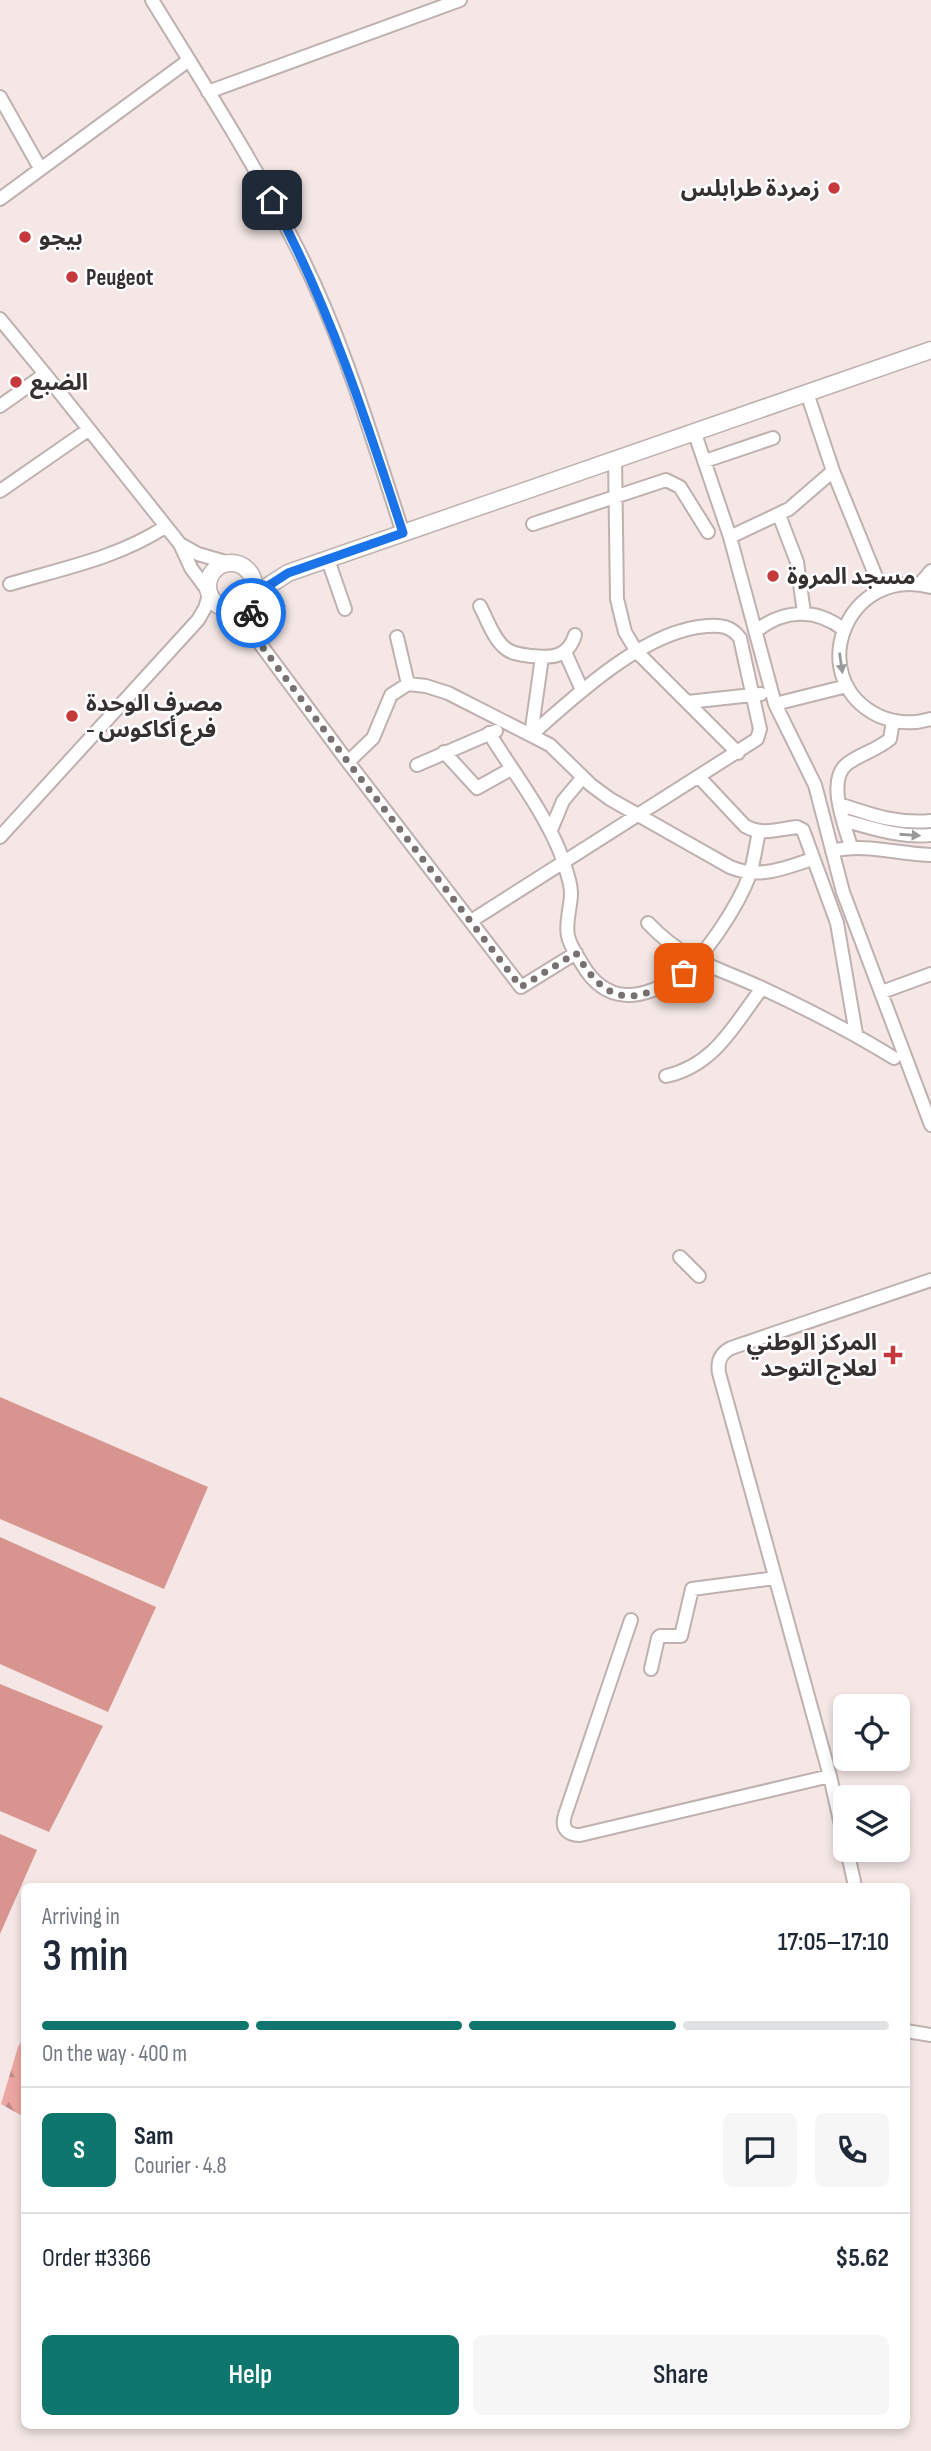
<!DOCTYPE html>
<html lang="en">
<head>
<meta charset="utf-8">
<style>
	body { margin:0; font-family:"Sofia Sans Condensed","Noto Sans Arabic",sans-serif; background:#f6f6f7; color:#1f2937; height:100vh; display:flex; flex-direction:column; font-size:26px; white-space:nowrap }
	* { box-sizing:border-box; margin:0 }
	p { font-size:23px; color:#747a83 }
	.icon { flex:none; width:38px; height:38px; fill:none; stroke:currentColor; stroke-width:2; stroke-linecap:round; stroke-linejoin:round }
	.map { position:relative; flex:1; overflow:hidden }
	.drawer { position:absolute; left:21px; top:1883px; width:889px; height:546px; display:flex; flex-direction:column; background:#fff; border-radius:10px; box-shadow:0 4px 10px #0003 }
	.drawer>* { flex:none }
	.buttons { position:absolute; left:833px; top:1694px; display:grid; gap:14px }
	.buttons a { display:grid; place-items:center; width:77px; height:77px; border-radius:10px; background:#fff; box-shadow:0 4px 10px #0003; font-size:35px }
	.pin { position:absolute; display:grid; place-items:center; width:60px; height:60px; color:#fff; margin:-30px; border-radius:14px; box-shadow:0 4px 10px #0006 }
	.courier { position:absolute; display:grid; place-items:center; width:70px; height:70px; margin:-35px; border:5px solid #1a73e8; border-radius:50%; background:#fff; color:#222; box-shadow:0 2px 9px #0007 }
	.overview em { font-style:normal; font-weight:600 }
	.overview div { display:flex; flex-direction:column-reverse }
	.overview { display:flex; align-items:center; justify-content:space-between; height:119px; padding:0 21px }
	h1 { font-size:46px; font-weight:600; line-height:52px }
	.bar { display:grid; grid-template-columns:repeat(4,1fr); gap:10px 7px; align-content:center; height:84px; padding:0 21px }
	.bar i { height:9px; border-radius:5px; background:#e0e1e3 }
	.bar .on { background:#0f766e }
	.bar p { grid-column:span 4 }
	.line { display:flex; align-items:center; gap:18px; padding:0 21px; border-top:2px solid #e0e1e3 }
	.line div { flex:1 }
	.round { display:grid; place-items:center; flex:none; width:74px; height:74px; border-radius:10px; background:#f6f6f7 }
	.button { display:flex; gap:14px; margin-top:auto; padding:14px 21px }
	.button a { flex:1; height:80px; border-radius:10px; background:#0f766e; color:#fff; font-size:28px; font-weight:600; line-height:80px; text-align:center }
	.button a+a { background:#f6f6f7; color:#1f2937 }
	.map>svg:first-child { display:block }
	.forest { fill:url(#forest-firs) }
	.water { fill:#d8948f }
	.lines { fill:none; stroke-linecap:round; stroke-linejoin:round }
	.minor-casing { stroke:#beb1b0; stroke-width:16 }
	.major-casing { stroke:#beb1b0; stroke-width:19 }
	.minor { stroke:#fff; stroke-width:12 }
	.major { stroke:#fff; stroke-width:16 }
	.oneway { fill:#9a9898 }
	.done { stroke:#787170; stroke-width:7; stroke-dasharray:0 12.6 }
	.route { stroke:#1a73e8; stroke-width:9 }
	.poi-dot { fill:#c7383c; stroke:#fff; stroke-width:2.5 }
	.labels { text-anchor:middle; stroke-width:5; stroke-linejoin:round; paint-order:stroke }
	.poi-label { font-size:23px; font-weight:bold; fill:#363131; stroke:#fff; text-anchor:start }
</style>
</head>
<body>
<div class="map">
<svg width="931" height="2451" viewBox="0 0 931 2451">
	<defs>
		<pattern id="forest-firs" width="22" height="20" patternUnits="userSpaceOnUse" patternTransform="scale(1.75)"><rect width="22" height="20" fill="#eca6a1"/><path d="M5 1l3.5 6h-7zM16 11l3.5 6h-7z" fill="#c08884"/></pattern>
	</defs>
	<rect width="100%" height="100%" fill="#f4e7e6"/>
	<path class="forest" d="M24 2037V2117L1 2104 18 2047Z"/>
	<path class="water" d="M0 1397 208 1487 164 1589 0 1519Z
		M0 1537 156 1607 108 1712 0 1664Z
		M0 1684 103 1726 49 1832 0 1811Z
		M0 1834 37 1850 0 1934Z"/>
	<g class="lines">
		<g class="minor-casing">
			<path id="minor" d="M152 0C201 80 253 160 295 244 342 335 371 435 403 533
				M208 92 460 0
				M0 97 40 168
				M0 199 189 60
				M0 319 45 374
				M807 393 833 471 881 589
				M0 406 45 374 180 544 198 554 229 563
				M694 431 730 537 775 704 815 785 843 892 931 1125
				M615 458 617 599 625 632 637 652 738 753
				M705 461 773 438
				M0 491 88 430
				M779 515 797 562 804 613
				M533 524 666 480 680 487 708 532
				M730 537 789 509 833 471
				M180 544 191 568 208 591
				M328 560 345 609
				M10 584C64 568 117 558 165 527
				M920 584 931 571
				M931 587C847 564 802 679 879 716 895 723 914 724 931 719
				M249 601 256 634
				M480 606C487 619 493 638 505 648 512 654 522 655 531 656 551 658 568 658 575 635
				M227 609 258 641 348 762 521 987 576 953
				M756 631C784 609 815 608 843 629
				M397 637 408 684
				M565 652 582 690
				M688 702 761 694
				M775 704 847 686
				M489 733C513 772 543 810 560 852 564 865 571 880 571 893 571 908 565 921 568 936 570 946 577 955 582 964 606 1005 641 1001 677 977 704 960 739 904 750 874 754 861 756 845 759 832
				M531 735 542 657
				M444 752 477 788 511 769
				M348 762 373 738 391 695 408 684 426 686 448 693 550 745 591 785 610 799 730 867C759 879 783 869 812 859
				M417 765 496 731
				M699 777 745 826C762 836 779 829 797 827L803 830 837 923 856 1034
				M839 804C872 815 896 824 931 821
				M843 820C872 828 900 838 931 835
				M551 830 563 801 583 777
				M0 837 198 620 205 608 209 595
				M851 847C845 826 826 780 847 764 860 754 877 750 890 739L893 721
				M832 851C865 843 897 854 931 855
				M471 921 757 739 760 729 740 638C731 626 721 625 707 626 645 630 576 695 531 735
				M648 923C687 964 716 966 764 989 809 1010 852 1032 894 1058
				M882 992 931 974
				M666 1076C715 1065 734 1025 762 988
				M680 1257 699 1276
				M631 1620 565 1815C561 1828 567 1835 580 1835L830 1776
				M651 1669 658 1638 660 1636H681L692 1589 775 1578
				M845 1843 830 1776 719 1373C717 1361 721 1353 731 1348L931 1280
				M847 1850 855 1886
				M906 2031 931 2035"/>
		</g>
		<g class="major-casing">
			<path id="major" d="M208 586a23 23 0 1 1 46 0a23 23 0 1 1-46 0Z
				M251 597 288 573 931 350"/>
		</g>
		<use href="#minor" class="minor"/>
		<use href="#major" class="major"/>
	</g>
	<defs><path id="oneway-solid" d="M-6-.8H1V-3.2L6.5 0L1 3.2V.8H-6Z" transform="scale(1.75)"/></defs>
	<g class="oneway">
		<use href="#oneway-solid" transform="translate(841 663) rotate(82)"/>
		<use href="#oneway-solid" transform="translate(910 835) rotate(4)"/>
	</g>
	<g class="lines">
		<path class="done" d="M251 613 258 641 348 762 521 987 576 953C608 1007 634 1006 684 973"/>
		<path class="route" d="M251 613 249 601 251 597 288 573 403 533C366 419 329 306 272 200"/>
	</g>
	<g class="poi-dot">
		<circle cx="834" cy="188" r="7"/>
		<circle cx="25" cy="237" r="7"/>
		<circle cx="72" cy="277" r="7"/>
		<circle cx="16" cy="382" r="7"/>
		<circle cx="773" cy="576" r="7"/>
		<circle cx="72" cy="716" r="7"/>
		<path d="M889.5 1344.5h7v7h7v7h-7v7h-7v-7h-7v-7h7z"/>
	</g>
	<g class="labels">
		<g class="poi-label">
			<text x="820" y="196" text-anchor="end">زمردة طرابلس</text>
			<text x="39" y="245">بيجو</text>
			<text x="86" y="285">Peugeot</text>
			<text x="30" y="390">الضبع</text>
			<text x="787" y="584">مسجد المروة</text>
			<text x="86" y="711">مصرف الوحدة<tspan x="86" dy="26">- فرع أكاكوس</tspan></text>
			<text x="877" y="1350" text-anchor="end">المركز الوطني<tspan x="877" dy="26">لعلاج التوحد</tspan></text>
		</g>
	</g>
</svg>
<div class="buttons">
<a><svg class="icon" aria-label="locate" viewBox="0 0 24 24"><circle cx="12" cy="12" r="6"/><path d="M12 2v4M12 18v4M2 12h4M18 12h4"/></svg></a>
<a><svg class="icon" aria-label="layers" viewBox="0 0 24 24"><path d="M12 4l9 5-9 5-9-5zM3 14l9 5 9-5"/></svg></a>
</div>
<div class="pin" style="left:684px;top:973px;background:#ea580c"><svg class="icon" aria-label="bag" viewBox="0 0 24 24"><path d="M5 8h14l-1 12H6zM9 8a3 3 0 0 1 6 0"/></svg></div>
<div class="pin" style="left:272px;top:200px;background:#1f2937"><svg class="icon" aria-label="home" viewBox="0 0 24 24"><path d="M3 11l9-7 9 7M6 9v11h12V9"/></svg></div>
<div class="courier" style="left:251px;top:613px"><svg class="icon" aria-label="bike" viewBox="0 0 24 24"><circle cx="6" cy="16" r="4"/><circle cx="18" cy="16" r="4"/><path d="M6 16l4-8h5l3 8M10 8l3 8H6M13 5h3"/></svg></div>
<section class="drawer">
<div class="overview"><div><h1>3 min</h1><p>Arriving in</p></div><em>17:05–17:10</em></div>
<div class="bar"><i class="on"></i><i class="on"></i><i class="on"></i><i></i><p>On the way · 400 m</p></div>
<div class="line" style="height:126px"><b class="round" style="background:#0f766e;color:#fff">S</b><div><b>Sam</b><p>Courier · 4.8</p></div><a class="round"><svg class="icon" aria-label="chat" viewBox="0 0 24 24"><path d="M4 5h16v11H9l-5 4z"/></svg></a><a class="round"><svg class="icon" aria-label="phone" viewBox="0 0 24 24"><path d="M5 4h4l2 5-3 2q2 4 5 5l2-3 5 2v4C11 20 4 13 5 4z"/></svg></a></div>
<div class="line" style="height:91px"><div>Order #3366</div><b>$5.62</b></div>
<div class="button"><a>Help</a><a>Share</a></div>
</section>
</div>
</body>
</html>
